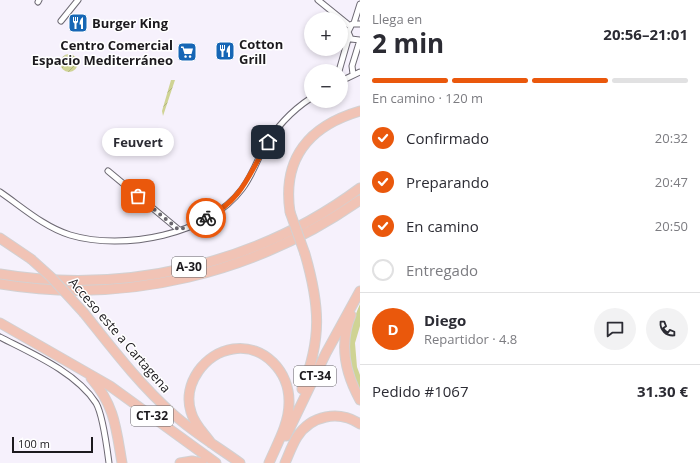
<!DOCTYPE html>
<html lang="es">
<head>
<meta charset="utf-8">
<style>
	body { margin:0; font-family:"Open Sans",sans-serif; background:#f2f2f3; color:#2b2b33; height:100vh; display:flex; flex-direction:column; font-size:15px; white-space:nowrap }
	* { box-sizing:border-box; margin:0 }
	p { font-size:13px; color:#7c7c81 }
	.icon { flex:none; width:22px; height:22px; fill:none; stroke:currentColor; stroke-width:2; stroke-linecap:round; stroke-linejoin:round }
	.map { position:relative; flex:1; overflow:hidden }
	.panel { display:flex; flex-direction:column; background:#fff; width:340px }
	.panel>* { flex:none }
	.buttons { position:absolute; left:304px; top:12px; display:grid; gap:8px }
	.buttons a { display:grid; place-items:center; width:44px; height:44px; border-radius:50%; background:#fff; box-shadow:0 2px 6px #0003; font-size:20px }
	.scale { position:absolute; left:12px; bottom:10px; width:81px; box-sizing:border-box; padding-left:4px; border:2px solid #1c1a1e; border-top:0; font-size:11px; line-height:14px; white-space:nowrap; color:#1c1a1e; -webkit-text-stroke:3px #fff; paint-order:stroke }
	.pin { position:absolute; display:grid; place-items:center; width:34px; height:34px; color:#fff; margin:-17px; border-radius:8px; box-shadow:0 2px 6px #0006 }
	.courier { position:absolute; display:grid; place-items:center; width:40px; height:40px; margin:-20px; border:3px solid #ea580c; border-radius:50%; background:#fff; color:#222; box-shadow:0 1px 5px #0007 }
	.bubble { position:absolute; height:28px; border-radius:14px; background:#fff; box-shadow:0 2px 6px #0003; font-size:13px; font-weight:700; line-height:28px; text-align:center }
	.summary em { font-style:normal; font-weight:700 }
	.summary div { display:flex; flex-direction:column-reverse }
	.summary { display:flex; align-items:center; justify-content:space-between; height:68px; padding:0 12px }
	h1 { font-size:26px; font-weight:700; line-height:30px }
	.bar { display:grid; grid-template-columns:repeat(4,1fr); gap:6px 4px; align-content:center; height:48px; padding:0 12px }
	.bar i { height:5px; border-radius:3px; background:#e1e1e2 }
	.bar .active { background:#ea580c }
	.bar p { grid-column:span 4 }
	.line { display:flex; align-items:center; gap:10px; padding:0 12px; border-top:1px solid #e1e1e2 }
	.line div { flex:1 }
	.round { display:grid; place-items:center; flex:none; width:42px; height:42px; border-radius:21px; background:#f2f2f3 }
	ol { padding:0 12px; list-style:none }
	li { display:flex; align-items:center; gap:12px; height:44px }
	li p { margin-inline-start:auto }
	li .icon { padding:4px; border-radius:50%; background:#ea580c; color:#fff; stroke-width:4 }
	li:last-child { color:#7c7c81 }
	li i { width:22px; height:22px; border:2px solid #e1e1e2; border-radius:50% }
	main { display:flex; flex:1; min-height:0 }
	.map>svg:first-child { display:block }
	.green { fill:#cfd394 }
	.garden { fill:url(#garden-furrows) }
	.lines { fill:none; stroke-linecap:round; stroke-linejoin:round }
	.minor-casing { stroke:#6d6973; stroke-width:7 }
	.motorway-casing { stroke:#d2d1d2; stroke-width:11 }
	.minor { stroke:#fff; stroke-width:5 }
	.motorway { stroke:#f1c3b5; stroke-width:9 }
	.motorway-bridge-casing { stroke:#d2d1d2; stroke-width:11; stroke-linecap:butt }
	.motorway-bridge { stroke:#f1c3b5; stroke-width:9 }
	.done { stroke:#68656c; stroke-width:4; stroke-dasharray:0 7.2 }
	.route { stroke:#ea580c; stroke-width:5 }
	.labels { text-anchor:middle; stroke-width:3; stroke-linejoin:round; paint-order:stroke }
	.shield { fill:#fff; stroke:#605f62; stroke-width:1 }
	.shield-label { font-size:12px; font-weight:bold; fill:#1c1a1e }
	.poi-label { font-size:13px; font-weight:bold; fill:#1c1a1e; stroke:#fff; text-anchor:start }
	.street-label { font-size:13px; fill:#1c1a1e; stroke:#fff }
</style>
</head>
<body>
<main>
<div class="map">
<svg width="360" height="463" viewBox="0 0 360 463">
	<defs>
		<pattern id="garden-furrows" width="10" height="10" patternUnits="userSpaceOnUse"><rect width="10" height="10" fill="#cfd394"/><path d="M-1 1l2-2M0 10L10 0M9 11l2-2" fill="none" stroke="#b1b57f"/></pattern>
	</defs>
	<rect width="100%" height="100%" fill="#f6f1fc"/>
	<path class="green" d="M360 304V326L355 343 357 367 360 375V392C346 358 345 338 360 304Z"/>
	<path class="garden" d="M60 63a9 9 0 1 1 18 0a9 9 0 1 1-18 0Z
		M171 80H175L163 116 162 111Z"/>
	<g class="lines">
		<g class="minor-casing">
			<path id="minor" d="M318 0 350 26
				M38 2 39 0
				M61 21 78 0
				M354 23 360 4
				M360 24H352L348 32 351 39 360 40
				M339 71 349 36
				M353 74 352 66 360 40
				M341 81 360 72
				M108 171 179 230
				M0 192C22 207 44 227 70 235 123 251 208 235 242 189 251 177 256 164 262 151 274 130 291 111 311 98
				M0 337C31 353 76 372 96 403 103 415 107 448 109 463"/>
		</g>
		<g class="motorway-casing">
			<path id="motorway" d="M290 212C282 158 309 126 360 111
				M0 238 31 259
				M0 274C125 295 258 264 360 188
				M0 284C126 305 256 273 360 200
				M84 313C112 348 139 384 173 414 194 433 218 447 240 463
				M351 315C339 344 345 373 360 400
				M0 323 110 386 216 463
				M91 378C115 406 116 428 122 463
				M302 389C322 339 320 306 305 254
				M286 436 326 353 360 291
				M211 443C204 433 194 424 191 412 182 384 205 353 233 349 264 344 290 372 289 403 289 424 277 444 269 463
				M180 463 192 461 202 463
				M285 463C289 454 292 445 297 437 311 415 339 410 360 424"/>
		</g>
		<use href="#minor" class="minor"/>
		<use href="#motorway" class="motorway"/>
		<g class="motorway-bridge-casing">
			<path id="motorway-bridge" d="M290 212 305 254
				M31 259 51 277 84 313"/>
		</g>
		<use href="#motorway-bridge" class="motorway-bridge"/>
	</g>
	<g class="lines">
		<path class="done" d="M138 196 179 230 206 218"/>
		<path class="route" d="M206 218C242 201 249 174 268 142"/>
	</g>
	<defs>
		<g id="restaurant-square" transform="scale(1)"><rect x="-9" y="-9" width="18" height="18" rx="4" fill="#1666b5" stroke="#fff"/><path d="M-5-6h1v4h1v-4h1v4h1v-4h1v5L-1.5 .5V6h-2V.5L-5-1ZM5-6V6H3V1.5H1.5Q1.5-4 5-6Z" fill="#fff"/></g>
		<g id="supermarket-square" transform="scale(1)"><rect x="-9" y="-9" width="18" height="18" rx="4" fill="#1666b5" stroke="#fff"/><path d="M-6-5.5h2.5l.6 2H6L4.5 2H-2.5L-4.4-4H-6ZM-1.5 3.2a1.3 1.3 0 1 0 .1 0ZM3 3.2a1.3 1.3 0 1 0 .1 0Z" fill="#fff"/></g>
	</defs>
	<g fill-rule="evenodd">
		<use href="#restaurant-square" x="78" y="23"/>
		<use href="#restaurant-square" x="225" y="51"/>
		<use href="#supermarket-square" x="187" y="52"/>
	</g>
	<g class="labels">
		<g class="shield">
			<rect x="172" y="257" width="34" height="20" rx="3"/>
			<rect x="294" y="366" width="42" height="20" rx="3"/>
			<rect x="131" y="406" width="42" height="20" rx="3"/>
		</g>
		<g class="shield-label">
			<text x="189" y="271">A-30</text>
			<text x="315" y="380">CT-34</text>
			<text x="152" y="420">CT-32</text>
		</g>
		<g class="poi-label">
			<text x="92" y="28">Burger King</text>
			<text x="239" y="49">Cotton<tspan x="239" dy="15">Grill</tspan></text>
			<text x="173" y="50" text-anchor="end">Centro Comercial<tspan x="173" dy="15">Espacio Mediterráneo</tspan></text>
		</g>
		<g class="street-label">
			<text transform="translate(120 335) rotate(49)" y="5">Acceso este a Cartagena</text>
		</g>
	</g>
</svg>
<div class="buttons">
<a>+</a>
<a>−</a>
</div>
<div class="scale">100 m</div>
<div class="pin" style="left:138px;top:196px;background:#ea580c"><svg class="icon" aria-label="bag" viewBox="0 0 24 24"><path d="M5 8h14l-1 12H6zM9 8a3 3 0 0 1 6 0"/></svg></div>
<div class="pin" style="left:268px;top:142px;background:#1f2937"><svg class="icon" aria-label="home" viewBox="0 0 24 24"><path d="M3 11l9-7 9 7M6 9v11h12V9"/></svg></div>
<div class="courier" style="left:206px;top:218px"><svg class="icon" aria-label="bike" viewBox="0 0 24 24"><circle cx="6" cy="16" r="4"/><circle cx="18" cy="16" r="4"/><path d="M6 16l4-8h5l3 8M10 8l3 8H6M13 5h3"/></svg></div>
<div class="bubble" style="left:102px;top:128px;width:72px">Feuvert</div>
</div>
<section class="panel">
<div class="summary"><div><h1>2 min</h1><p>Llega en</p></div><em>20:56–21:01</em></div>
<div class="bar"><i class="active"></i><i class="active"></i><i class="active"></i><i></i><p>En camino · 120 m</p></div>
<ol>
<li><svg class="icon" aria-label="check" viewBox="0 0 24 24"><path d="M5 12l5 5 9-10"/></svg>Confirmado<p>20:32</p></li>
<li><svg class="icon" aria-label="check" viewBox="0 0 24 24"><path d="M5 12l5 5 9-10"/></svg>Preparando<p>20:47</p></li>
<li><svg class="icon" aria-label="check" viewBox="0 0 24 24"><path d="M5 12l5 5 9-10"/></svg>En camino<p>20:50</p></li>
<li><i></i>Entregado</li>
</ol>
<div class="line" style="height:72px"><b class="round" style="background:#ea580c;color:#fff">D</b><div><b>Diego</b><p>Repartidor · 4.8</p></div><a class="round"><svg class="icon" aria-label="chat" viewBox="0 0 24 24"><path d="M4 5h16v11H9l-5 4z"/></svg></a><a class="round"><svg class="icon" aria-label="phone" viewBox="0 0 24 24"><path d="M5 4h4l2 5-3 2q2 4 5 5l2-3 5 2v4C11 20 4 13 5 4z"/></svg></a></div>
<div class="line" style="height:52px"><div>Pedido #1067</div><b>31.30 €</b></div>
</section>
</main>
</body>
</html>
